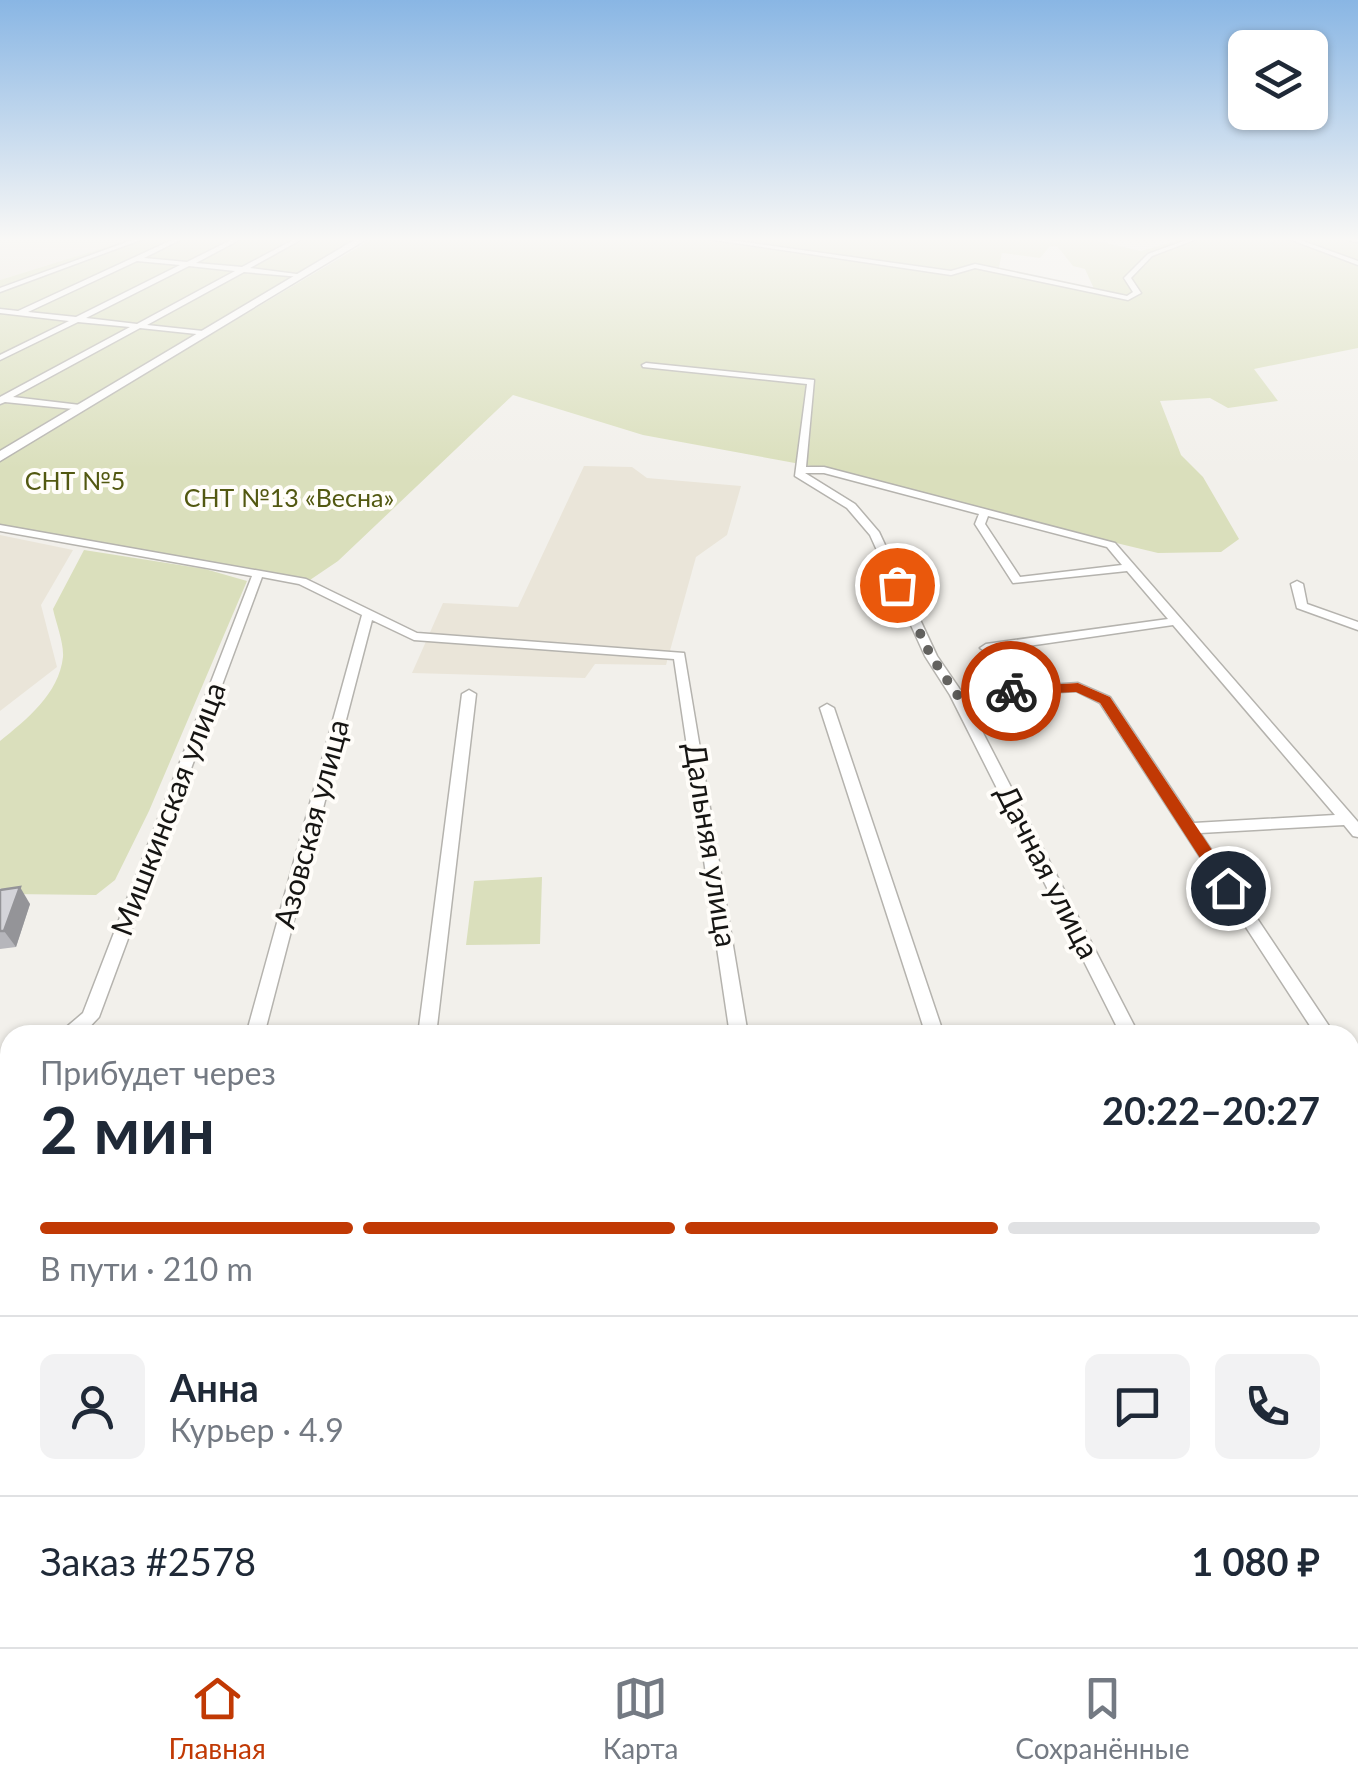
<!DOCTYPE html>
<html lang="ru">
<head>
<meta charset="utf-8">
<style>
	body { margin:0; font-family:Lato,sans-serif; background:#f2f2f3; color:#1f2937; height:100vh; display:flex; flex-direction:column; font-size:38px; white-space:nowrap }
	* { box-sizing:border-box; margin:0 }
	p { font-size:32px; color:#747a83 }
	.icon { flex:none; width:55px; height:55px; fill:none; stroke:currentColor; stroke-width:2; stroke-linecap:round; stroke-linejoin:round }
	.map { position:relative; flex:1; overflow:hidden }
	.sheet { position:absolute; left:0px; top:1025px; width:1360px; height:622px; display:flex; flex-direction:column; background:#fff; border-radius:30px 30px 0 0; box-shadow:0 2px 8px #0004 }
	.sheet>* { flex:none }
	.tools { position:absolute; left:1228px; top:30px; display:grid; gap:20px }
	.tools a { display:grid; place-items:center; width:100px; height:100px; border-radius:15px; background:#fff; box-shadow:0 2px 8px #0004; font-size:50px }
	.pin { position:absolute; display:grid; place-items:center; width:85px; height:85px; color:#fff; margin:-42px; border:5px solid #fff; border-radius:50%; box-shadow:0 2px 10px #0007 }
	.courier { position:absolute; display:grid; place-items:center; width:100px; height:100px; margin:-50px; border:8px solid #c13904; border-radius:50%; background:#fff; color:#222; box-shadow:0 2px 12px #0007 }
	.summary em { font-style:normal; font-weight:700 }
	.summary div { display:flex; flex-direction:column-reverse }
	.summary { display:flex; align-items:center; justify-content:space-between; height:170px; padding:0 40px }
	h1 { font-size:65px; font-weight:700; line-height:75px }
	.bar { display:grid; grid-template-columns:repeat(4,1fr); gap:15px 10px; align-content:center; height:120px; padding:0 40px }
	.bar i { height:12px; border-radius:8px; background:#e0e1e3 }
	.bar .current { background:#c13904 }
	.bar p { grid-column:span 4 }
	.line { display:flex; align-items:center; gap:25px; padding:0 40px; border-top:2px solid #e0e1e3 }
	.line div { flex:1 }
	.round { display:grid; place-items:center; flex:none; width:105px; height:105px; border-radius:15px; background:#f2f2f3 }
	.dock { display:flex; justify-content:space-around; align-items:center; height:140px; border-top:2px solid #e0e1e3; background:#fff; font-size:28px; color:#747a83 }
	.dock a { display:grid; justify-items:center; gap:5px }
	.dock .current { color:#c13904 }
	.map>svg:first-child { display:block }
	.built { fill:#eae5d9 }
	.green { fill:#dadfbc; fill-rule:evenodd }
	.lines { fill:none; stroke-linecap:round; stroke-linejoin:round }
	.street-casing { stroke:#b5b3ae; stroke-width:3 }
	.secondary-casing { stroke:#b5b3ae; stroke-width:3 }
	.street { fill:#fff; fill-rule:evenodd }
	.secondary { fill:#fff; fill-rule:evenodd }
	.wall { fill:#b6b6bb }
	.shaded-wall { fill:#949498 }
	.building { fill:#d4d4d9; stroke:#949498; stroke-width:2.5 }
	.route { fill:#c13904 }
	.done { stroke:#63625f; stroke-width:10; stroke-dasharray:0 18 }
	.labels { text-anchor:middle; stroke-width:8; stroke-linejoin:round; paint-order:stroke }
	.far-park-label { font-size:25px; fill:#525811; stroke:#fffdf9 }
	.street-label { font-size:30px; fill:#161513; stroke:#fffdf9 }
</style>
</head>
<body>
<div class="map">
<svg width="1358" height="1647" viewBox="0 0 1358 1647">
	<rect width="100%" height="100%" fill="#f2f0eb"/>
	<path class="built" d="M0 239H132L0 280Z
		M584 466 632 467 647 478 741 486 727 535 696 557 666 665 595 664 585 678 412 673 443 603 518 607Z
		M0 535 73 550 41 605 57 667 0 711Z
		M328 1638H577L586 1647H320Z"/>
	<path class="green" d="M132 239H357L0 452V280Z
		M372 239H1102L1097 241 1141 251 1183 239H1358V348L1254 369 1278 401 1228 408 1210 398 1160 401 1181 455 1203 477 1239 539 1221 552 1158 553 870 484 844 472 643 435 513 395 338 561 307 582 0 528V460ZM1050 246H1057L1073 266 1085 269 1095 291 998 272 1002 253 1040 258Z
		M84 550 205 569 247 581 149 811 115 880 96 895 11 894 0 888V741C26 720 59 694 63 657 64 643 56 623 53 609Z
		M542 877 540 944 466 945 474 881Z
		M0 1095 10 1104V1415L0 1425Z
		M10 1445V1638H328L320 1647H0V1455Z"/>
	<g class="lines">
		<g class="street-casing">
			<path id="street" d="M135 239H143L0 292V288Z
				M174 239H182L144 258 187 262 233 239H241L196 263 242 267 295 239H302L250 268 304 275 301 277 244 272 147 325 203 331 206 335 140 328 13 397 80 405 83 406V410L5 402 0 404V397L130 327 78 322 0 360V355L69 321 0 313V309L18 311ZM137 261 180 265 76 317 28 312ZM189 266 235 271 137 324 86 318Z
				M708 239H723L951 271 975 264 1127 296 1133 292 1124 278 1148 254 1189 239H1197L1152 256 1131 278 1141 293 1128 300 975 268 951 275Z
				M1289 239H1297L1358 261V265Z
				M1358 239V242L1350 241 1351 240Z
				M646 363 814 380 806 467H824L1115 543 1358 822V837L1353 836 1344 825 1200 833 1335 1035H1316L1100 703 1076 691 965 698 1139 1035H1121L950 695 925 656 870 535 847 508 795 476 807 384 643 367 642 365ZM805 473H824L979 514 975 524 1013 583 1127 571 1168 619 986 644 980 648 986 652 1173 625 1335 815 1194 823 1110 697 1078 683 961 691 937 656 879 532 855 504ZM988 516 1107 547 1122 565 1020 577 985 524Z
				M0 525 306 579 417 633 684 653 748 1035H730L674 659 414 640 372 620 264 1035H246L362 615 299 584 262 577 99 1017 82 1035H60L63 1030 83 1013 252 576 0 531Z
				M1297 581 1303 584 1307 604 1358 622V630L1297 608 1291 584Z
				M469 690 476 694 436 1035H418L462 694Z
				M827 704 834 708 944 1035H926L820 708Z
				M1350 1064 1358 1068V1092L1350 1088Z
				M10 1418V1446L0 1451V1423Z
				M1350 1464 1358 1467V1504L1350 1501Z
				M1306 1638H1334L1338 1647H1310Z"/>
		</g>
		<g class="secondary-casing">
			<path id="secondary" d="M356 239H367L0 461V451Z
				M0 1073 10 1076V1107L0 1103Z
				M590 1638H636L640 1647H593Z"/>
		</g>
		<use href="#street" class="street"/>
		<use href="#secondary" class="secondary"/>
	</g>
	<path class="wall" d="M0 890 30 904 16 947 0 949Z"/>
	<path class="shaded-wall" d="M20 887 30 904 16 947 4 931Z"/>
	<path class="building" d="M20 887 4 931H0V890Z"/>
	<linearGradient id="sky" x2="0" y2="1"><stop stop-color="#89b6e4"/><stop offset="0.51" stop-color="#f9f8f6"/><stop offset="1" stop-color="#f9f8f6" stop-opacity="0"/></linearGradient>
	<rect width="1358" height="469" fill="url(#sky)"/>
	<path class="route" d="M1078 683 1110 697 1234 883V892H1222L1100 703 1076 692 1011 695 1004 691 1011 687Z"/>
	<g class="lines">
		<path class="done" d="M897 585 931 656 957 695 1011 691"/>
	</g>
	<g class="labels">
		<g class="far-park-label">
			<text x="75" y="490">СНТ №5</text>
			<text x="289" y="507">СНТ №13 «Весна»</text>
		</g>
		<g class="street-label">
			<text transform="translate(169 809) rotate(-69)" y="10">Мишкинская улица</text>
			<text transform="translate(312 824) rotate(-75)" y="10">Азовская улица</text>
			<text transform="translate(710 845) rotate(81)" y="10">Дальняя улица</text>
			<text transform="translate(1047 872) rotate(63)" y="10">Дачная улица</text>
		</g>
	</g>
</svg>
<div class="tools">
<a><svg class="icon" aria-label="layers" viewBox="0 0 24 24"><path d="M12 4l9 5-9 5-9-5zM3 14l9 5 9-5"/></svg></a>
</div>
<div class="pin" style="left:897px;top:585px;background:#ea580c"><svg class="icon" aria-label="bag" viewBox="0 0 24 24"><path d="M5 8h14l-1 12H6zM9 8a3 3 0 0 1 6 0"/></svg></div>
<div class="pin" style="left:1228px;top:888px;background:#1f2937"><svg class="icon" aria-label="home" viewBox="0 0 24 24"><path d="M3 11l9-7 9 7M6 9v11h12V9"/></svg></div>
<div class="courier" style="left:1011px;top:691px"><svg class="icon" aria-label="bike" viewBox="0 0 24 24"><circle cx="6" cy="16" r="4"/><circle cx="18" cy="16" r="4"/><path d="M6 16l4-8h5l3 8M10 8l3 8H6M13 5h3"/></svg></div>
<section class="sheet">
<div class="summary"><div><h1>2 мин</h1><p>Прибудет через</p></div><em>20:22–20:27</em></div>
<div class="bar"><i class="current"></i><i class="current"></i><i class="current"></i><i></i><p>В пути · 210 m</p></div>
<div class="line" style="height:180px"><a class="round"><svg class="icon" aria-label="person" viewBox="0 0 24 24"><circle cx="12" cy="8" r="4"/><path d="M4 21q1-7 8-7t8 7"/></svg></a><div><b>Анна</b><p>Курьер · 4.9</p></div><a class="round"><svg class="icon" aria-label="chat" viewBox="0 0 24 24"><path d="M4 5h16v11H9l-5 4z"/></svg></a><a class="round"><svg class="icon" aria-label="phone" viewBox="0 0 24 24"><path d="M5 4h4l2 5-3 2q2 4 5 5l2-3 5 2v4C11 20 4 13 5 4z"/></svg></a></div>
<div class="line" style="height:130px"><div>Заказ #2578</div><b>1 080 ₽</b></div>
</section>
</div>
<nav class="dock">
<a class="current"><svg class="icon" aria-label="home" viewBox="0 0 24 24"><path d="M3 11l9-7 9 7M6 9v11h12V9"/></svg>Главная</a>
<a><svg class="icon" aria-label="map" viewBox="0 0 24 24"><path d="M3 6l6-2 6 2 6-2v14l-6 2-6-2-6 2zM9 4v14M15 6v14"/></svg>Карта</a>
<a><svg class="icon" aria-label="saved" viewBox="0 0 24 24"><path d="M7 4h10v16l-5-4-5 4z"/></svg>Сохранённые</a>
</nav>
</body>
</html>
